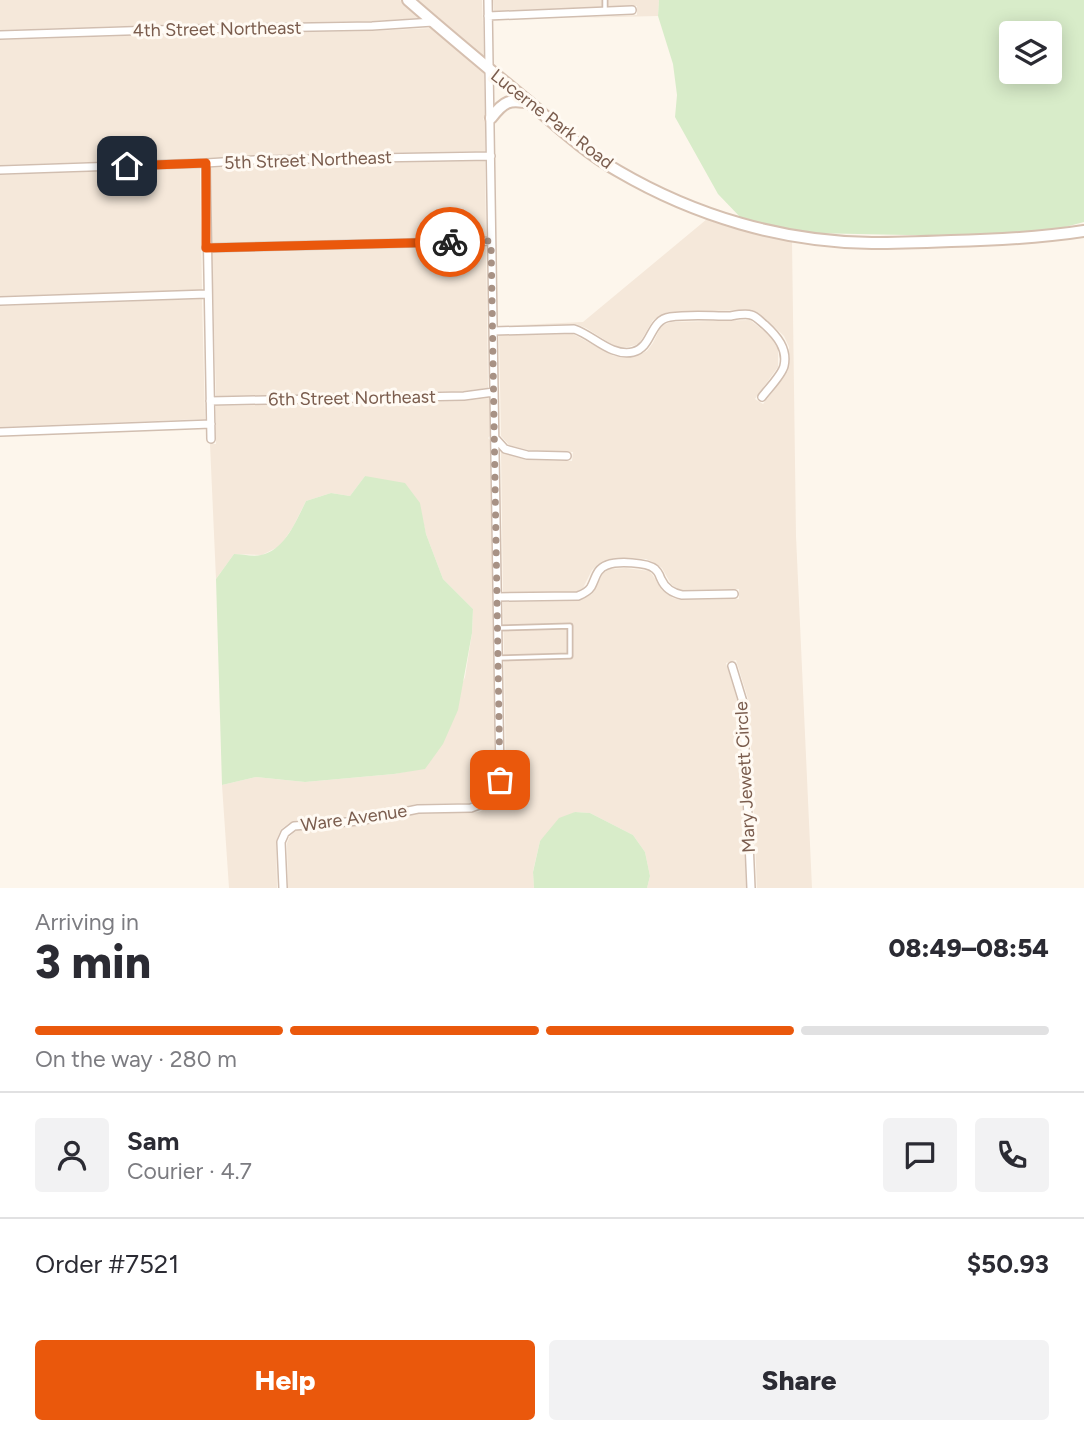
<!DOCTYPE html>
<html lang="en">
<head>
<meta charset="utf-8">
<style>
	body { margin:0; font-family:Figtree,sans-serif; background:#f2f2f3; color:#2b2b33; height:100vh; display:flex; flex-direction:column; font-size:26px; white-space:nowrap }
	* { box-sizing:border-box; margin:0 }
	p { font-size:23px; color:#7c7c81 }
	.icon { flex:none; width:38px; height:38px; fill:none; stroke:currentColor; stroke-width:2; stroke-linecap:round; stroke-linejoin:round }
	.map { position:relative; height:888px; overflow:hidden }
	.sheet { display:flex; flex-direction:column; background:#fff; flex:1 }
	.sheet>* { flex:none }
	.buttons { position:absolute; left:999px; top:21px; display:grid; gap:14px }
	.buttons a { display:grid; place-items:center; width:63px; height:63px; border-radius:7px; background:#fff; box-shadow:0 4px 18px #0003; font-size:35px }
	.pin { position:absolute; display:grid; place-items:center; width:60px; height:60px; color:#fff; margin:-30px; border-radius:14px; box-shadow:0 4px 10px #0006 }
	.courier { position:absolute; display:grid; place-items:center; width:70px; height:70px; margin:-35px; border:5px solid #ea580c; border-radius:50%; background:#fff; color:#222; box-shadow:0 2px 9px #0007 }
	.headline em { font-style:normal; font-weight:800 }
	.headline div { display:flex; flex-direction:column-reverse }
	.headline { display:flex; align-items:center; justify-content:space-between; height:119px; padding:0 35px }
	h1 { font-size:46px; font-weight:800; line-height:52px }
	.bar { display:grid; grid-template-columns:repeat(4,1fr); gap:10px 7px; align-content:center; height:84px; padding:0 35px }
	.bar i { height:9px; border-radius:5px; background:#e1e1e2 }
	.bar .selected { background:#ea580c }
	.bar p { grid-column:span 4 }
	.line { display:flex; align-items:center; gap:18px; padding:0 35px; border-top:2px solid #e1e1e2 }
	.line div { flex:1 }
	.round { display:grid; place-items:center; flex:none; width:74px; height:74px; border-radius:7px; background:#f2f2f3 }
	.cta { display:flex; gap:14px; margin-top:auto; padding:14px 35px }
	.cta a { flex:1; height:80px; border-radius:7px; background:#ea580c; color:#fff; font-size:28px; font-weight:800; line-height:80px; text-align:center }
	.cta a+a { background:#f2f2f3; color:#2b2b33 }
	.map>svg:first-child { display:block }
	.residential { fill:#f5e8da }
	.green { fill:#d8ecc9; fill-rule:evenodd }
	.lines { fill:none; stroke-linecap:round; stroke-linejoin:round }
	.lane-casing { stroke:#d1beb0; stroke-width:7 }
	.street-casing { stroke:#d1beb0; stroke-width:10 }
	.secondary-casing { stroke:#d6c0b0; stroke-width:14 }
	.lane { stroke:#fff; stroke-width:3.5 }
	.street { stroke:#fff; stroke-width:7 }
	.secondary { stroke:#fff; stroke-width:10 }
	.done { stroke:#a89285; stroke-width:7; stroke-dasharray:0 12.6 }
	.route { stroke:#ea580c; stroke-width:9 }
	.labels { text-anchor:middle; stroke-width:6; stroke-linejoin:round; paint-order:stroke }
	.street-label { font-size:18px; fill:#7a5c4d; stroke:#fffaf3 }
</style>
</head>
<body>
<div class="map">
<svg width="1084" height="888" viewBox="0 0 1084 888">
	<rect width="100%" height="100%" fill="#fdf6ec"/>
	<path class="residential" d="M0 0H400L421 18 372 21 187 24 0 30Z
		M416 0H482L484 58 439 20V17H436Z
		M493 0H659L658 16 576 18 637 15V6L494 11Z
		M432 28 484 72 485 117 483 119 485 121V151L254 155 206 158 0 165V40L187 34 372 31Z
		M485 161 486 236 212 243 211 168 254 165Z
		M200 168 202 290 0 296V175Z
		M707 219 749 231 792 241 796 536 812 888H757L749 702 736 660 726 663 738 703 746 888H647L650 876 645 852 633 835 590 813 575 812 540 841 533 871 534 888H288L287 843 290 836 297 830 359 825 418 814 479 812 486 808 500 796 505 781 506 772 503 602 579 601 592 594 603 573 610 569 626 568 649 571 652 574 662 590 673 598 682 600 739 599V589L682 590 677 589 671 584 662 568 655 563 646 559 627 558 608 559 597 565 592 570 583 588 576 592H503L501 452 527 460 572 461 573 452 528 450 509 445 501 436 499 335 573 334 614 356 629 357 636 356 647 351 653 343 661 326 671 322 750 320 768 334 774 341 778 348V367L755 399 763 404 788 371 789 347 784 336 766 319 751 310 668 312 653 320 639 344 628 347H618L608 342 586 328 576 324 499 326 583 322Z
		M486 246 488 388 463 391 216 396 212 253Z
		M202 299 205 419 0 427V306Z
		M489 398 490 436 488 438 490 440 495 772V779L490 792 477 801 470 803 417 804 358 816 299 820 291 822 281 829 276 841 277 888H229L222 785 256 777 305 782 394 774 425 768 465 677 472 633 473 609 443 579 426 534 419 503 365 476 350 496 331 493 306 501 293 527 280 546 262 555 234 554 216 579 210 444H216V406L464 401Z"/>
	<path class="green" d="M659 0H1084V222L1050 231 955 236 810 233 774 227 742 219 718 194 675 117 677 95 673 64 658 16ZM1012 33H1050V72H1012Z
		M365 476 405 483 420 503 426 534 443 579 473 609 472 633 458 710 443 744 425 769 394 774 305 782 256 777 222 785 216 579 234 554C242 554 253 557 261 555 285 550 296 521 306 501L331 493 350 496Z
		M575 812 590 813 633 835 645 852 650 876 647 888H534L533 872 540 841 559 818Z"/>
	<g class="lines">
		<g class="lane-casing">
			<path id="lane" d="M605 9V0
				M499 628 570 626V656L499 658"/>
		</g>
		<g class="street-casing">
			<path id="street" d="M488 16 632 10
				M0 35 187 29 372 26 433 22
				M206 163 211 439
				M0 170 206 163 254 160 491 156
				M206 248 491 241
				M0 301 207 294
				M494 331 574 329C593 335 611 357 633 352 653 347 649 320 670 317 689 314 711 316 730 316 736 315 746 313 751 315 756 316 761 322 765 325 777 336 788 349 784 366 782 375 767 390 762 397
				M210 401 464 396 494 392
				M0 432 211 424
				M496 439 505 449 527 455 567 456
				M498 597 578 596C583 594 588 592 591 587 596 578 596 569 607 565 617 561 647 562 655 569 660 574 658 573 661 579 665 588 672 593 682 595L734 594
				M732 666 743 702 751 888
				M283 888 281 842 285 833 294 826 359 821 418 809 471 808 479 805 494 795 500 780 488 0"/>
		</g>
		<g class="secondary-casing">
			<path id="secondary" d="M408 0C448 35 489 69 530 103 558 127 586 153 618 171 695 216 782 242 872 243 898 243 925 242 951 241 996 240 1040 238 1084 231
				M491 118C504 101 509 99 530 103"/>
		</g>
		<use href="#lane" class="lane"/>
		<use href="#street" class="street"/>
		<use href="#secondary" class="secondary"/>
	</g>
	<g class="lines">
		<path class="done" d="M450 242 491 241 500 780"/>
		<path class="route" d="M127 166 206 163V248L450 242"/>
	</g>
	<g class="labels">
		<g class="street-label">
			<text transform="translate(217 29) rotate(-1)" y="6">4th Street Northeast</text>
			<text transform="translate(552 119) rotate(38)" y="6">Lucerne Park Road</text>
			<text transform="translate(308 160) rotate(-2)" y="6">5th Street Northeast</text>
			<text transform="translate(352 398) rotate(-1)" y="6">6th Street Northeast</text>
			<text transform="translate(745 777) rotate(-93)" y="6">Mary Jewett Circle</text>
			<text transform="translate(354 818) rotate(-8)" y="6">Ware Avenue</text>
		</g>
	</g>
</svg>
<div class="buttons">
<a><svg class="icon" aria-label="layers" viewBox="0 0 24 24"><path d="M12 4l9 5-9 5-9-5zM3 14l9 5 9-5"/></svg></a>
</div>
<div class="pin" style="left:500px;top:780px;background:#ea580c"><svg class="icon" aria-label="bag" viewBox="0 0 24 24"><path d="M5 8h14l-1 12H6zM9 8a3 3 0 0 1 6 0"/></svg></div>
<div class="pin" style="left:127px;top:166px;background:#1f2937"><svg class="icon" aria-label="home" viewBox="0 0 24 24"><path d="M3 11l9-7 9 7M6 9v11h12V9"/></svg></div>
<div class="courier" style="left:450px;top:242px"><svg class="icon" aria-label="bike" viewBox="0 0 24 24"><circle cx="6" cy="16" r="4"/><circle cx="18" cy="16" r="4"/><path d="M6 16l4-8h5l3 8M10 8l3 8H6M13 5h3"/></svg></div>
</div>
<section class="sheet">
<div class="headline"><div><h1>3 min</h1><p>Arriving in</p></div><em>08:49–08:54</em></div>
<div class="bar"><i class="selected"></i><i class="selected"></i><i class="selected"></i><i></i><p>On the way · 280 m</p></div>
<div class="line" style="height:126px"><a class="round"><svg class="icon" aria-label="person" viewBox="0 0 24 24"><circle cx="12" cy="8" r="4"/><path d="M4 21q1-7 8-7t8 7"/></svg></a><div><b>Sam</b><p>Courier · 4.7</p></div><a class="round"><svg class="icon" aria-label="chat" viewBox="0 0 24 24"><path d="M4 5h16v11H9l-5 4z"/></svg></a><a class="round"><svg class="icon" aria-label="phone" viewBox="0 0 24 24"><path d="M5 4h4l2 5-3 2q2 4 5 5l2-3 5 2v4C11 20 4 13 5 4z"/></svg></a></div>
<div class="line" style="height:91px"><div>Order #7521</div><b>$50.93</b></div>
<div class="cta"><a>Help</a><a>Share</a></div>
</section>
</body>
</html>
